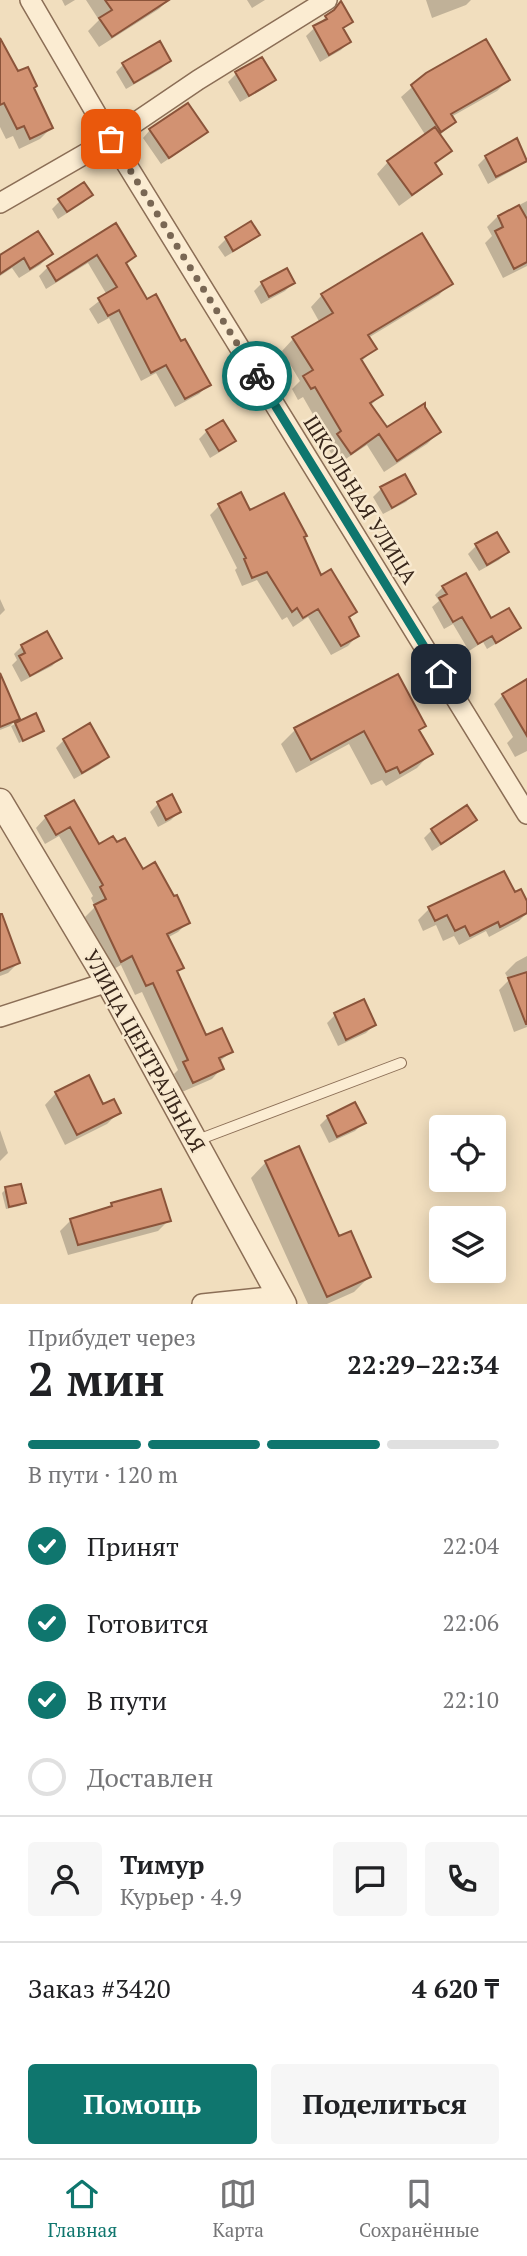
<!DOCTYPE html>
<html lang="ru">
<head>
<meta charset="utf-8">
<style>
	body { margin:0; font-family:"PT Serif",serif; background:#f6f6f6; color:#202124; height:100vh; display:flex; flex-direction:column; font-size:26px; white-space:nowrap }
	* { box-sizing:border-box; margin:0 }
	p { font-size:23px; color:#757577 }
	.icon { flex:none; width:38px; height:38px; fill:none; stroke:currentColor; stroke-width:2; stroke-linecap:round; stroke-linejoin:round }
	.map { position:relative; height:1304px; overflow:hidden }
	.details { display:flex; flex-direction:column; background:#fff; flex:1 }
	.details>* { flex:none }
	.fabs { position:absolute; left:429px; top:1115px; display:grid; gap:14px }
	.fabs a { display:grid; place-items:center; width:77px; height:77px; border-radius:7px; background:#fff; box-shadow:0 4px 18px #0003; font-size:35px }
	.pin { position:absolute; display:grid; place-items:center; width:60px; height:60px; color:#fff; margin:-30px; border-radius:14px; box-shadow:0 4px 10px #0006 }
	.courier { position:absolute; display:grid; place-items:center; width:70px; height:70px; margin:-35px; border:5px solid #0f766e; border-radius:50%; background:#fff; color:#222; box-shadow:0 2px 9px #0007 }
	.overview em { font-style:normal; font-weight:800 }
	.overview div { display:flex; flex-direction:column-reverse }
	.overview { display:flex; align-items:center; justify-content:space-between; height:119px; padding:0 28px }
	h1 { font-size:46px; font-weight:800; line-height:52px }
	.bar { display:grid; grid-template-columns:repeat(4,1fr); gap:10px 7px; align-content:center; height:84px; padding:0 28px }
	.bar i { height:9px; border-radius:5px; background:#e0e0e0 }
	.bar .active { background:#0f766e }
	.bar p { grid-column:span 4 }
	.line { display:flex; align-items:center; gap:18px; padding:0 28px; border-top:2px solid #e0e0e0 }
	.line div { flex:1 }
	.round { display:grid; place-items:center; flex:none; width:74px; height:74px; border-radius:7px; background:#f6f6f6 }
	ol { padding:0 28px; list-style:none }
	li { display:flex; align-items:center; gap:21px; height:77px }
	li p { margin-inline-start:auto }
	li .icon { padding:7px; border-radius:50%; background:#0f766e; color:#fff; stroke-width:4 }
	li:last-child { color:#757577 }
	li i { width:38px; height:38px; border:4px solid #e0e0e0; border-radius:50% }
	.primary-button { display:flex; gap:14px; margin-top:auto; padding:14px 28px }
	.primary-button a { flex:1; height:80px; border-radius:7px; background:#0f766e; color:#fff; font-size:28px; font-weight:800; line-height:80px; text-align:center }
	.primary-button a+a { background:#f6f6f6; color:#202124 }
	.tab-bar { display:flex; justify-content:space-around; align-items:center; height:98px; border-top:2px solid #e0e0e0; background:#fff; font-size:19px; color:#757577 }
	.tab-bar a { display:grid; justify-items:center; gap:4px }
	.tab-bar .active { color:#0f766e }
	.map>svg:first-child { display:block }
	.shadow { fill:#0003 }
	.building { fill:#d29272; stroke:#8b543a; stroke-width:2 }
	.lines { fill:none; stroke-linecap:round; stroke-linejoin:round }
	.service-casing { stroke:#8b6e56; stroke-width:12 }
	.minor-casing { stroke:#8b6e56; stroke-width:22 }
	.tertiary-casing { stroke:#8b6e56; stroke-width:27 }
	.service { stroke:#fbecd2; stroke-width:10 }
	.minor { stroke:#fbecd2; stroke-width:19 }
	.tertiary { stroke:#fbecd2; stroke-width:24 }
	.done { stroke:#796754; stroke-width:7; stroke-dasharray:0 12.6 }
	.route { stroke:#0f766e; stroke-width:9 }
	.labels { text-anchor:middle; stroke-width:5; stroke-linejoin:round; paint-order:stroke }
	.street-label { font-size:21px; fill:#39271b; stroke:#f8e9cf }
</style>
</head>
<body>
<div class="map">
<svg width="527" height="1304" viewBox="0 0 527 1304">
	<rect width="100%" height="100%" fill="#f1debe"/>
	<path class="shadow" d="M62 0H75L65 6Z
		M86 0H168L159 9 99 47 88 31 99 20Z
		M247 0H265L252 8Z
		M426 0H471L466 5 432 18Z
		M326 17 351 22 342 30 349 42 341 50 320 62 306 36Z
		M0 41 18 74 32 88 51 128 40 139 19 149 13 136 6 139 0 127Z
		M169 61 161 69 126 89 116 72 124 64Z
		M236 74 273 80 265 88 240 102 228 82Z
		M427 74 508 80 497 91 451 117 454 122 439 136 449 151 434 165 440 173 428 185 399 206 377 174 388 162 426 136 401 97Z
		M150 130 206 131 198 139 161 164 143 138Z
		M517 141 526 160 518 167 488 184 478 165 486 157Z
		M91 195 83 203 58 219 52 209 60 201Z
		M527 201V266L503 278 485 243 492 236 487 227 498 216Z
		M115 225 134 256 125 265 146 301 180 343 209 384 199 394 175 407 156 373 141 381 109 318 98 324 89 309 107 295 88 263 46 289 39 276 48 267Z
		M258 234 250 242 225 257 218 247 226 239Z
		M0 253 2 256 51 254 40 265 19 278 12 268 0 276Z
		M262 283H293L285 291 261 304 254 291Z
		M450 283 439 295 368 338 374 349 361 362 381 395 370 406 387 430 439 432 427 444 384 472 367 445 338 464 327 447 330 444 303 397 298 400 292 389 300 381 282 351 293 339 320 323 311 307 322 295Z
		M207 431 233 441 225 449 210 458 199 439Z
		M381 489 414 494 406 502 383 514 373 497Z
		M219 506 249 512 321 577 355 611 348 619 357 636 348 646 331 655 308 617 293 627 287 617 282 620 257 580 242 586 235 570 237 568 210 515Z
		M476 546 507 552 499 560 479 571 468 554Z
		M443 587 491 621 518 627 510 635 487 649 483 642 469 651 453 624 444 629 432 607 439 601 435 595Z
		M0 599 5 610 0 615Z
		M22 646 60 658 52 666 21 682 12 665 17 660 14 654Z
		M397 676 424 726 418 732 431 753 417 768 386 786 382 780 371 785 349 744 296 773 281 744 295 730Z
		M527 681V751L515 757 507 743 513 737 494 704 503 695Z
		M0 704 18 718 10 726 0 730Z
		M35 715 42 731 19 743 11 726Z
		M64 740 107 757 99 765 74 779 56 748Z
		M74 802 98 846 142 872 188 922 178 932 167 938 182 968 176 973 205 1038 231 1052 219 1062 222 1068 212 1079 182 1092 174 1074 178 1070 142 992 135 995 121 965 110 971 85 917 95 907 91 898 93 896 59 836 45 844 36 828 46 817Z
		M158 804 179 812 171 820 158 827 150 812Z
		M475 820 467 828 432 851 424 838 432 830Z
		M503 873 514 895 527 905V913L519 921 489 937 486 931 459 945 454 936 443 941 436 925 423 931 418 920 429 909Z
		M0 926 18 963 8 973 0 976Z
		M527 956V1027L514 1032 499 990 509 980 505 973 516 962Z
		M363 1002 374 1025 366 1033 338 1046 327 1023 335 1015Z
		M56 1093 103 1107 119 1112 107 1124 65 1145 45 1105Z
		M328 1117 363 1123 355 1131 329 1143 320 1125Z
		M0 1130 8 1153 0 1161Z
		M266 1162 338 1238 369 1277 354 1292 327 1304H308L251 1178Z
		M6 1189 24 1202 20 1206 6 1209 2 1193Z
		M112 1205 169 1220 158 1231 68 1255 60 1231 71 1220 108 1209Z"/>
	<path class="building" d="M105 0H169L112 37 99 18 112 10Z
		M341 1 353 22 343 28 351 42 329 55 313 26 327 19 325 16 334 10Z
		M0 38 18 71 28 67 37 86 34 88 53 128 30 139 24 126 17 129 4 103 0 105Z
		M486 39 510 80 451 114 456 122 441 132 411 85 426 73Z
		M160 41 171 61 134 83 122 63Z
		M262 57 276 80 249 96 235 72Z
		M188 103 208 132 169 158 149 129Z
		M435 127 452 151 435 163 442 174 412 195 387 161Z
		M517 138 527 161 496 177 485 156Z
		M84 182 93 195 67 212 58 199Z
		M519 205 527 219V262L514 269 495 231 503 227 498 216Z
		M251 221 260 235 233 251 225 237Z
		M116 223 136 256 126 263 147 299 156 294 181 341 185 339 211 385 185 399 166 365 151 373 119 310 108 316 98 298 117 287 97 255 56 281 47 266Z
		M38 231 53 254 30 269 24 258 0 274V255Z
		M422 233 453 284 368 335 377 349 361 359 383 395 370 403 387 427 425 403V407L441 432 397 461 379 434 351 454 337 434 341 431 315 387 311 389 303 376 313 370 292 337 333 313 321 294Z
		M287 268 295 283 269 297 261 282Z
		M223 420 236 441 219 451 206 430Z
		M405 474 416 494 392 508 380 487Z
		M241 492 250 510 284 493 307 536 304 537 321 575 331 569 357 612 349 617 359 636 341 646 318 609 303 618 297 608 292 612 267 572 252 578 244 559 246 558 218 504Z
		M497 532 509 552 487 565 475 544Z
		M466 573 491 618 509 608 521 628 496 643 492 636 478 644 462 617 453 622 439 598 447 594 442 586Z
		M47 631 62 658 30 676 19 656 25 653 21 645Z
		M0 673 20 719 0 727Z
		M398 674 426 726 419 730 433 754 400 773 397 767 386 772 364 731 311 760 294 728Z
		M527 679V736L502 694Z
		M36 713 44 731 23 741 15 723Z
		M90 723 109 757 82 773 63 739Z
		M172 794 181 812 166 820 157 802Z
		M74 800 99 844 113 836 117 842 125 838 143 869 155 862 174 896 177 895 190 923 167 934 184 968 177 971 206 1035 222 1028 233 1052 219 1058 224 1069 193 1083 183 1062 188 1060 153 983 146 986 132 956 121 962 94 905 106 899 100 887 103 885 70 827 56 835 45 816Z
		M467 805 477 820 441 844 431 829Z
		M504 871 515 892 521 889 527 901V913L500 927 498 922 470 936 465 926 455 931 447 915 435 921 428 907Z
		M0 914H2L20 963 0 971Z
		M527 972V1024H526L508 978Z
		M364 999 376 1025 346 1040 334 1013Z
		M89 1075 103 1104 114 1099 121 1113 77 1135 55 1092Z
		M355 1102 366 1123 337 1137 327 1116Z
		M299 1146 339 1236 351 1231 371 1277 327 1297 265 1161Z
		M21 1184 26 1203 9 1207 5 1187Z
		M161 1189 171 1221 78 1245 70 1219 112 1206 111 1203Z"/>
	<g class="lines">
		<g class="service-casing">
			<path id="service" d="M195 1141 401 1063"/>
		</g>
		<g class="minor-casing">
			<path id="minor" d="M30 0 111 139 527 814
				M0 203 111 139 198 80 327 0
				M0 1017 108 982
				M202 1304 279 1296"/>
		</g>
		<g class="tertiary-casing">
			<path id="tertiary" d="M0 801 108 982 284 1304"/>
		</g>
		<use href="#service" class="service"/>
		<use href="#minor" class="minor"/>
		<use href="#tertiary" class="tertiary"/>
	</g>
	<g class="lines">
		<path class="done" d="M111 139 257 376"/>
		<path class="route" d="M257 376 441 674"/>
	</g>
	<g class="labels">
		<g class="street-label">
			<text transform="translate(360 500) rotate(58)" y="7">ШКОЛЬНАЯ УЛИЦА</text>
			<text transform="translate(144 1051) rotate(61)" y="7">УЛИЦА ЦЕНТРАЛЬНАЯ</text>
		</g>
	</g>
</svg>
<div class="fabs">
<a><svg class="icon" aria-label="locate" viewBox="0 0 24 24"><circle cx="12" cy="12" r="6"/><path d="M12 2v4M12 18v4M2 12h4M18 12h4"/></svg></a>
<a><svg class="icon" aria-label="layers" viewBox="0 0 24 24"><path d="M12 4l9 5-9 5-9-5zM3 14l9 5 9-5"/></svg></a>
</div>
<div class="pin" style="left:111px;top:139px;background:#ea580c"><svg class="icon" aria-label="bag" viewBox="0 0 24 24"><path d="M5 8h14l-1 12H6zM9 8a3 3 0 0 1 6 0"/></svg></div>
<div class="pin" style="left:441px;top:674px;background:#1f2937"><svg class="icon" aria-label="home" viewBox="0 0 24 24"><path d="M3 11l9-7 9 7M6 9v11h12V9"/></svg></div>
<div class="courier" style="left:257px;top:376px"><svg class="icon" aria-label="bike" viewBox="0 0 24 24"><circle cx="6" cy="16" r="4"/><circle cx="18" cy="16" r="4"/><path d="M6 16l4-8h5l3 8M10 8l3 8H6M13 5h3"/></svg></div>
</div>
<section class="details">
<div class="overview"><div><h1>2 мин</h1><p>Прибудет через</p></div><em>22:29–22:34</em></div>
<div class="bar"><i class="active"></i><i class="active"></i><i class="active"></i><i></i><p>В пути · 120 m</p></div>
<ol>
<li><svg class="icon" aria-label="check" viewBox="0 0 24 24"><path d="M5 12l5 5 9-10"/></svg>Принят<p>22:04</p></li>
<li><svg class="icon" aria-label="check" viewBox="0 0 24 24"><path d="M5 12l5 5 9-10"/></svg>Готовится<p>22:06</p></li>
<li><svg class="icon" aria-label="check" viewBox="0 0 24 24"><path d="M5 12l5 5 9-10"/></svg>В пути<p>22:10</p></li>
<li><i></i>Доставлен</li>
</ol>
<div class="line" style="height:126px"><a class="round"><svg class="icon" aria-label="person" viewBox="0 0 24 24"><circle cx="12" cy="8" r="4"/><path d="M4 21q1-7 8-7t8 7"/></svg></a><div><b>Тимур</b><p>Курьер · 4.9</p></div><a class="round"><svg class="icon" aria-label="chat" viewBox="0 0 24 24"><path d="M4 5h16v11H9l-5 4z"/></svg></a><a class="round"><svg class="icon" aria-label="phone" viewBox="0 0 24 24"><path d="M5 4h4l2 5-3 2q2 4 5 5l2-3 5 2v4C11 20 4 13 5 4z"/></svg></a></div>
<div class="line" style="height:91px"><div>Заказ #3420</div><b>4 620 ₸</b></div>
<div class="primary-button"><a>Помощь</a><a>Поделиться</a></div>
</section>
<nav class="tab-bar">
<a class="active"><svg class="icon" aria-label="home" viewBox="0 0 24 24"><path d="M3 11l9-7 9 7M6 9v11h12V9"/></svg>Главная</a>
<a><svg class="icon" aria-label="map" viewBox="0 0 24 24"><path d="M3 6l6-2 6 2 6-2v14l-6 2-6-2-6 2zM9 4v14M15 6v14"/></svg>Карта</a>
<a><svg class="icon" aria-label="saved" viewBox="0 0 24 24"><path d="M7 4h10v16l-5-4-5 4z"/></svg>Сохранённые</a>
</nav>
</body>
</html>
